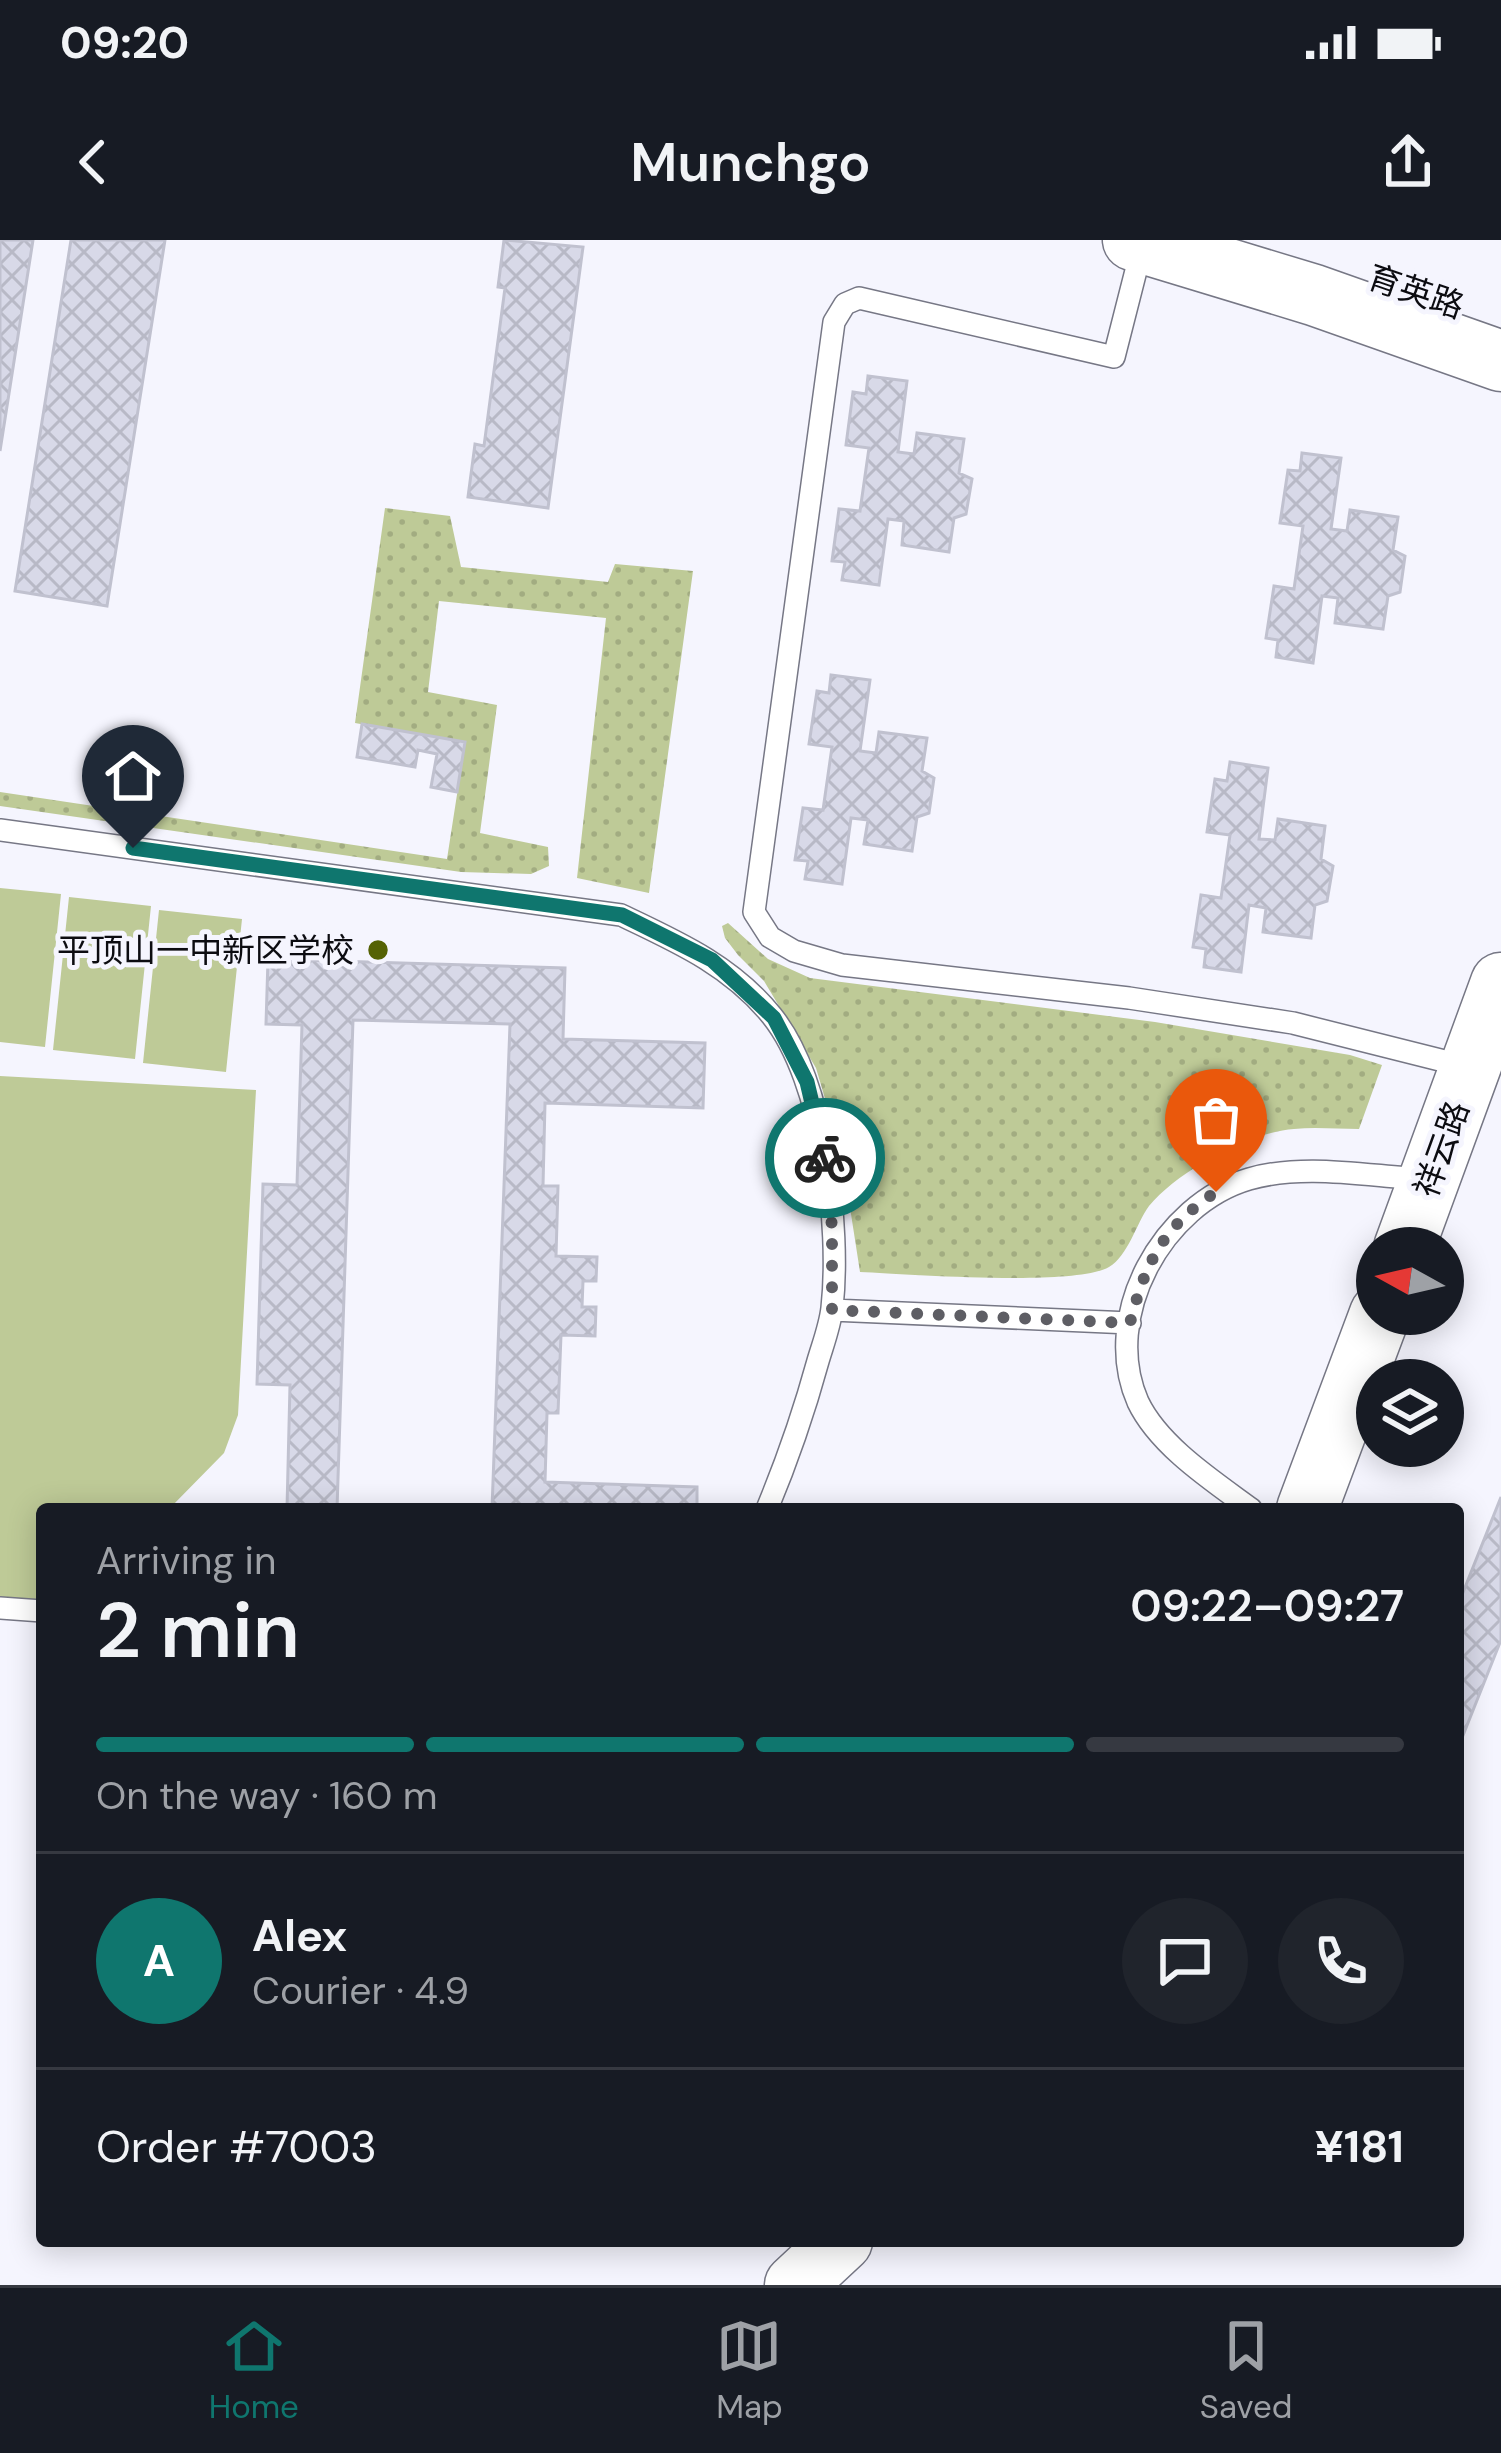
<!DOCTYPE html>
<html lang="en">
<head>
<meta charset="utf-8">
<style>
	body { margin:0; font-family:"DM Sans","Noto Sans SC",sans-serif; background:#20242c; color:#f1f3f6; height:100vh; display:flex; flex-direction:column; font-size:45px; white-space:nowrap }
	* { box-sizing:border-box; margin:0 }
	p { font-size:39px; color:#9ea1a6 }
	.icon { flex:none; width:66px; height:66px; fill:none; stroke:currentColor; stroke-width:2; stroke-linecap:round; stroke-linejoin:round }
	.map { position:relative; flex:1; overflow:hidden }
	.drawer { position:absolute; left:36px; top:1263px; width:1428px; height:744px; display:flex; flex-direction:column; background:#171b24; border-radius:12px; box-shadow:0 6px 30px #0003 }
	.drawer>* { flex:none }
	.needle { width:78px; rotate:278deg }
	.buttons { position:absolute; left:1356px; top:987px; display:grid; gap:24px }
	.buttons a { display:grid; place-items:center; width:108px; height:108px; border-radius:50%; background:#171b24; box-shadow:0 6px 30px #0003; font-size:60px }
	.pin { position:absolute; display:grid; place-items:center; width:102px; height:102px; color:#fff; margin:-123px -51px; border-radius:50% 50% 50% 0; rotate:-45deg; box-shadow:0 0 12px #0007 }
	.pin .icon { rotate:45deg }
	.courier { position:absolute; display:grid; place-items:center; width:120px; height:120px; margin:-60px; border:9px solid #0f766e; border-radius:50%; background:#fff; color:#222; box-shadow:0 3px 15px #0007 }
	.overview em { font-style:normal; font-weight:600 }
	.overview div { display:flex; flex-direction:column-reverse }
	.overview { display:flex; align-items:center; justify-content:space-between; height:204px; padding:0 60px }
	h1 { font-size:78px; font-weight:600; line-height:90px }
	.bar { display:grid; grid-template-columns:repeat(4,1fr); gap:18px 12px; align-content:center; height:144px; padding:0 60px }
	.bar i { height:15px; border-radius:9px; background:#363941 }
	.bar .on { background:#0f766e }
	.bar p { grid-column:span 4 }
	.line { display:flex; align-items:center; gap:30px; padding:0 60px; border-top:3px solid #363941 }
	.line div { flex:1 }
	.round { display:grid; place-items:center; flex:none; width:126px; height:126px; border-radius:63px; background:#20242c }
	.status { display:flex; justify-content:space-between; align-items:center; height:84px; padding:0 60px; background:#171b24; direction:ltr }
	.status svg { height:33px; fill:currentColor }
	header { display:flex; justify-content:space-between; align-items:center; height:156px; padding:0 60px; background:#171b24; font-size:54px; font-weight:600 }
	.tabs { display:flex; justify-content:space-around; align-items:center; height:168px; border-top:3px solid #363941; background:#171b24; font-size:33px; color:#9ea1a6 }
	.tabs a { display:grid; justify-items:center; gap:6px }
	.tabs .on { color:#0f766e }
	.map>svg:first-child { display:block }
	.grass { fill:url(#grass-dots) }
	.pitch { fill:#beca97 }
	.building { fill:url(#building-cross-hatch); stroke:#c0c1cf; stroke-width:3 }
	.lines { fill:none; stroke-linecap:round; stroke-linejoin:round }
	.lane-casing { stroke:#767785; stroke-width:24 }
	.secondary-casing { stroke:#767785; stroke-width:63 }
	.lane { stroke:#fff; stroke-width:21 }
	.secondary { stroke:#fff; stroke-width:60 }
	.done { stroke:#5e5e64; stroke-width:12; stroke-dasharray:0 21.6 }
	.route { stroke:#0f766e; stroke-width:15 }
	.poi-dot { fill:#556204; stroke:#f5f5fe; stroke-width:4.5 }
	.labels { text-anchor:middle; stroke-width:10; stroke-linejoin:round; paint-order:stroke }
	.street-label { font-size:33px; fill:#0c0c11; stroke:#f5f5fe }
	.poi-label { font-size:33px; fill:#0c0c11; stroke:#f5f5fe; text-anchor:end }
</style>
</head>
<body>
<div class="status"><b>09:20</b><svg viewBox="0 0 49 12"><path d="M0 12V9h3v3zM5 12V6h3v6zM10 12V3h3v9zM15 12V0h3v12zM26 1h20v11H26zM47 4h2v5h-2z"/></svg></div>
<header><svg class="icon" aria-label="back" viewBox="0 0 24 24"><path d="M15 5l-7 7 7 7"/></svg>Munchgo<svg class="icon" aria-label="share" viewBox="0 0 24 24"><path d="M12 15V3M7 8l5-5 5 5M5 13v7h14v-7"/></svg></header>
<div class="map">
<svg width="1501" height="2045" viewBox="0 0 1501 2045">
	<defs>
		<pattern id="grass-dots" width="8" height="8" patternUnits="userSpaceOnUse" patternTransform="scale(3)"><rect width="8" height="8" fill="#beca97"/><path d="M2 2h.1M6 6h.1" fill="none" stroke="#a2ac81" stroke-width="1.8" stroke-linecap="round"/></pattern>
		<pattern id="building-cross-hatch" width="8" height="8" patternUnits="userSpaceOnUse" patternTransform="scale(3)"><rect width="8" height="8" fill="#d8d9e8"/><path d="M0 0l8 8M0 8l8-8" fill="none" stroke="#b8b9c6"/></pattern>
	</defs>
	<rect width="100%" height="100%" fill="#f5f5fe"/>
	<path class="grass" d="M385 268 450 276 461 327 608 342 615 324 693 331 649 653 577 638 606 378 439 361 428 452 497 465 480 593 548 607 549 626 531 634 461 632 0 566V552L447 619 465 503 355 483Z
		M728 683 768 719 810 738 1155 782 1350 815 1382 825 1359 889C1337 889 1315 887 1294 889 1249 892 1178 931 1149 966 1136 984 1128 1016 1109 1027 1074 1047 908 1034 860 1032L842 916 816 828 764 741 738 715 725 698 722 686Z"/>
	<path class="pitch" d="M0 648 61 654 45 807 0 802Z
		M69 657 151 666 135 819 53 810Z
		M159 670 242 679 226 832 143 823Z
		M0 836 256 850 238 1175 224 1213 169 1269H42V1361L0 1358Z"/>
	<path class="building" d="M0 0H33L0 211Z
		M71 0H165L107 366 15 351Z
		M504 0 583 7 548 268 468 257 475 204 484 206 505 48 498 47Z
		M868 136 907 141 898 212 914 214 917 193 964 199 959 233 972 239 966 274 954 278 949 312 902 305 904 281 888 279 879 345 842 340 845 322 832 321 839 269 860 271 869 208 846 205 853 152 866 154Z
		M1302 213 1341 218 1331 289 1347 291 1350 270 1398 277 1393 310 1405 316 1400 352 1388 356 1383 389 1335 383 1338 358 1322 356 1313 423 1276 417 1278 400 1266 398 1274 346 1294 349 1303 286 1280 283 1288 230 1300 231Z
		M831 435 870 440 860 511 876 513 879 492 927 498 922 531 934 538 929 573 917 577 912 611 864 604 868 580 851 578 842 644 805 639 808 621 795 620 803 568 823 570 832 507 809 504 817 451 829 453Z
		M362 484 465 502 457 552 431 547 437 514 418 510 415 527 357 517Z
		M1230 522 1268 528 1259 599 1275 600 1278 579 1325 586 1321 619 1333 626 1327 661 1315 665 1311 698 1263 692 1266 668 1249 665 1241 732 1204 727 1206 709 1193 707 1201 655 1221 658 1230 595 1207 592 1215 539 1227 541Z
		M268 719 565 728 563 799 705 803 703 868 545 863 543 946H558L556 1016 597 1017 596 1041H583L582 1067H596L595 1096 561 1095 558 1173H547L545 1242 697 1247V1269H492L510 784 353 780 337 1269H287L290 1145 257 1144 263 944 297 945 302 785 266 784Z
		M1501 1257V1400L1458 1508V1365Z"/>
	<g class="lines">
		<g class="lane-casing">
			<path id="lane" d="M1142 7 1114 117 859 58 845 64 834 82 754 672 770 697 794 711 842 725 1129 758 1293 783 1464 826
				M0 590 621 675C678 702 732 726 772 776 824 841 841 987 832 1068 830 1086 823 1104 818 1121 804 1172 787 1221 767 1269
				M832 1070 1130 1083
				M1251 1269C1213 1241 1159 1206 1138 1162 1100 1076 1163 964 1249 939 1304 923 1367 936 1423 939
				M0 1368 42 1371"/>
		</g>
		<g class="secondary-casing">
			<path id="secondary" d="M1133 0 1314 55 1501 121
				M1404 1008 1501 743
				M1307 1269 1380 1074
				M795 2045 842 2001"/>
		</g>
		<use href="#lane" class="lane"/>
		<use href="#secondary" class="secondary"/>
	</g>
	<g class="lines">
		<path class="done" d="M825 918 832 987V1070L1130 1083C1146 1022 1162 988 1216 952"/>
		<path class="route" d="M133 608 622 675 712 720 774 778 807 842 825 918"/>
	</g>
	<circle class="poi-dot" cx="378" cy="710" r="12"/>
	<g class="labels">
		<g class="street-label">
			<text transform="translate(1416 51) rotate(19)" y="12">育英路</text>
			<text transform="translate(1441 909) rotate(-70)" y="12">祥云路</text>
		</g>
		<g class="poi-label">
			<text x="354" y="722">平顶山一中新区学校</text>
		</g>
	</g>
</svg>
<div class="buttons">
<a><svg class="needle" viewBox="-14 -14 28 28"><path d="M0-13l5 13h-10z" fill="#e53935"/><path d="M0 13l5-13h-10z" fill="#9ea1a6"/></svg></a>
<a><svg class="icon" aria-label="layers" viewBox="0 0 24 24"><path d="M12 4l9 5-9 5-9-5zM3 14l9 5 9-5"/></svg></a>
</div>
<div class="pin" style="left:1216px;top:952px;background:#ea580c"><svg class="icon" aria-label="bag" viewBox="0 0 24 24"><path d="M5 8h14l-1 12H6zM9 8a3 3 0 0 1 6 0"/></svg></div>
<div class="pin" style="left:133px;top:608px;background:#1f2937"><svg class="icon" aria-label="home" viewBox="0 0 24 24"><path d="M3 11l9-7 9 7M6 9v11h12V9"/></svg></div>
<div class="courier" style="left:825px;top:918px"><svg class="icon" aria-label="bike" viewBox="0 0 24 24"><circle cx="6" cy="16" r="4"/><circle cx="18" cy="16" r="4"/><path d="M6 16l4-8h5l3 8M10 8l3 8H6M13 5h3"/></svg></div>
<section class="drawer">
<div class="overview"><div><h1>2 min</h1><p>Arriving in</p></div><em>09:22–09:27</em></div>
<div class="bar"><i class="on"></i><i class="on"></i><i class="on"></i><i></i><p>On the way · 160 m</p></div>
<div class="line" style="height:216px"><b class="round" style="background:#0f766e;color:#fff">A</b><div><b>Alex</b><p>Courier · 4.9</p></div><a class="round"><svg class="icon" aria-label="chat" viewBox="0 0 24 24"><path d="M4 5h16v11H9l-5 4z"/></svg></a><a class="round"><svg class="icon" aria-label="phone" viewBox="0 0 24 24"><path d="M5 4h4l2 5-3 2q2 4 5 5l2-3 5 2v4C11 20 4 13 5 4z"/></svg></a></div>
<div class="line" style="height:156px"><div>Order #7003</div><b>¥181</b></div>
</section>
</div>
<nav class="tabs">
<a class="on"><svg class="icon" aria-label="home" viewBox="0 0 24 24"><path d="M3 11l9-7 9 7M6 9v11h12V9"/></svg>Home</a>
<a><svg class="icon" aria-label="map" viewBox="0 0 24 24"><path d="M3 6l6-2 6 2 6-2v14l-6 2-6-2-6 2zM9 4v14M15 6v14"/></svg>Map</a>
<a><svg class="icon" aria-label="saved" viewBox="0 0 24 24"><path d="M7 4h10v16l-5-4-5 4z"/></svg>Saved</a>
</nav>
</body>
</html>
